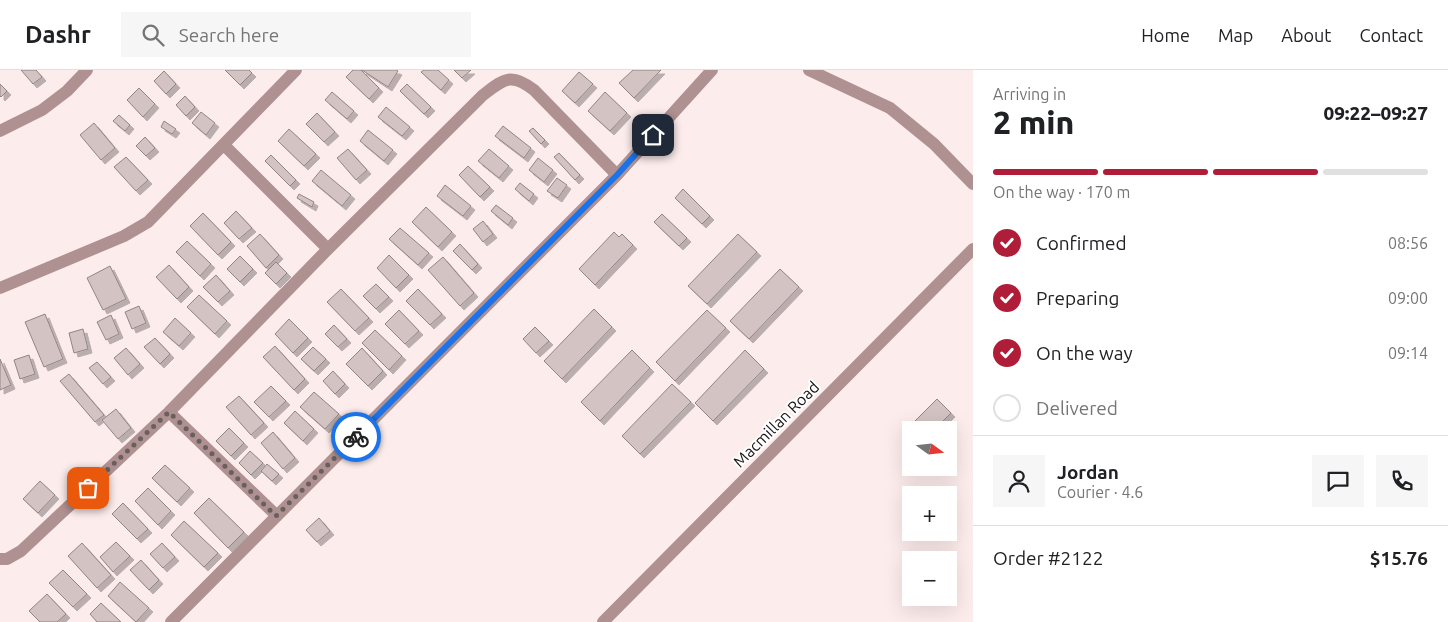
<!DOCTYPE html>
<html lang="en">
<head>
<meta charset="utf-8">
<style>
	body { margin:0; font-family:Ubuntu,sans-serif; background:#f6f6f6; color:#202124; height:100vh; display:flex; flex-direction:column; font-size:19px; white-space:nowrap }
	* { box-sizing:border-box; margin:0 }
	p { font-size:16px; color:#757577 }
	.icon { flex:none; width:28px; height:28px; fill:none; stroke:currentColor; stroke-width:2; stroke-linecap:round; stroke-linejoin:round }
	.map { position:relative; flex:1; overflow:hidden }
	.side { display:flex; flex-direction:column; background:#fff; width:475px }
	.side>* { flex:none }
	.needle { width:32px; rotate:105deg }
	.buttons { position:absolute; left:902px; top:351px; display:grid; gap:10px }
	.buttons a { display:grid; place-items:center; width:55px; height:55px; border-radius:0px; background:#fff; box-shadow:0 5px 20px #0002; font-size:25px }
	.pin { position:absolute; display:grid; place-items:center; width:42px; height:42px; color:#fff; margin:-21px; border-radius:10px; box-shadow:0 2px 8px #0006 }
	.courier { position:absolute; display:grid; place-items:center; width:50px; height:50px; margin:-25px; border:4px solid #1a73e8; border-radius:50%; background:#fff; color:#222; box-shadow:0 1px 6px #0007 }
	.head em { font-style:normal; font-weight:800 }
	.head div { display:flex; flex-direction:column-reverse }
	.head { display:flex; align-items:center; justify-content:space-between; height:85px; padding:0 20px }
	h1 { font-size:32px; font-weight:800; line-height:38px }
	.bar { display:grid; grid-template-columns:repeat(4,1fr); gap:8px 5px; align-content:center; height:60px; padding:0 20px }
	.bar i { height:6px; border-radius:4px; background:#e0e0e0 }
	.bar .current { background:#b01d38 }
	.bar p { grid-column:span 4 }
	.line { display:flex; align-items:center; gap:12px; padding:0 20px; border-top:1px solid #e0e0e0 }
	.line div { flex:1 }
	.round { display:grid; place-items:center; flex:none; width:52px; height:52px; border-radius:0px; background:#f6f6f6 }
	ol { padding:0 20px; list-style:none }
	li { display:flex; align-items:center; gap:15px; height:55px }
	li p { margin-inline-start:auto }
	li .icon { padding:5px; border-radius:50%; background:#b01d38; color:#fff; stroke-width:4 }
	li:last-child { color:#757577 }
	li i { width:28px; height:28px; border:2px solid #e0e0e0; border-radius:50% }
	header { display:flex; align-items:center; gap:30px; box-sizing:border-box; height:70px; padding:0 25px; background:#fff; border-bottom:1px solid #e0e0e0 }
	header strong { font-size:24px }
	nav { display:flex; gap:28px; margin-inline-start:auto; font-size:18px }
	.search { width:350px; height:45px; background:#f6f6f6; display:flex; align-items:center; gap:12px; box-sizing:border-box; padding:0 18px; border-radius:0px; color:#757577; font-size:19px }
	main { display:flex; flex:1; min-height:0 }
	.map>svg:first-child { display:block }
	.building { fill:#d3c3c3; stroke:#938484; filter:url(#shadow) }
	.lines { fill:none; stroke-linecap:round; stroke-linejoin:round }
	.street { stroke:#b09191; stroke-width:12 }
	.done { stroke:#695f5f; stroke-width:5; stroke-dasharray:0 9 }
	.route { stroke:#1a73e8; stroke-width:6 }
	.labels { text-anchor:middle; stroke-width:4; stroke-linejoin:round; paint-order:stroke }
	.street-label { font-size:16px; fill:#191313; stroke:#fefefe }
</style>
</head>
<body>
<header>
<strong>Dashr</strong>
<div class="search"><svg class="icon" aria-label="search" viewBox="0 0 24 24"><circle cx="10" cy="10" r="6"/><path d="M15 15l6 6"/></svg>Search here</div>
<nav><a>Home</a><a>Map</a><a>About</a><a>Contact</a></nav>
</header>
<main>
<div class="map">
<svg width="973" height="552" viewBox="0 0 973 552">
	<defs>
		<filter id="shadow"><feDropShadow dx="4" dy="4" stdDeviation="0" flood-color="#0004"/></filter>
	</defs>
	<rect width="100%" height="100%" fill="#fdecec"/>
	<path class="building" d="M21 0H36L42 7 33 14Z
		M225 0H249L252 3 240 15Z
		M353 0H361L379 18 369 29 346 7Z
		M362 0H396L398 1 388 17Z
		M424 0H438L449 10 441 20 421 2Z
		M454 0H471L462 8Z
		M633 0H661L634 28 619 13Z
		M164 1 176 14 166 24 154 11Z
		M579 2 593 14 575 33 562 21Z
		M0 14 7 21 1 27 0 26Z
		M407 14 431 37 424 44 400 21Z
		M139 18 155 34 143 47 127 30Z
		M332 22 354 41 347 49 325 30Z
		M605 22 627 43 610 61 588 41Z
		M185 26 195 37 186 46 176 35Z
		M386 37 410 57 402 66 378 47Z
		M201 42 215 53 206 65 192 53Z
		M317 43 335 62 324 72 306 54Z
		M119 45 130 55 125 61 113 51Z
		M164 51 176 59 172 64 161 57Z
		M94 53 115 78 101 90 80 65Z
		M503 56 531 78 524 88 495 66Z
		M533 58 545 70 541 74 529 61Z
		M289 59 316 84 304 96 278 71Z
		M368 60 393 80 384 91 360 71Z
		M145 67 155 78 146 86 136 76Z
		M348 79 367 100 356 110 337 88Z
		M489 79 509 96 499 108 478 91Z
		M559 83 580 105 575 110 554 87Z
		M271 85 296 110 290 116 265 91Z
		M126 87 148 110 136 121 114 97Z
		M538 88 553 100 544 112 529 100Z
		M468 96 490 117 480 127 459 105Z
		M321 100 351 125 342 136 312 111Z
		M557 108 567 115 558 128 547 121Z
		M520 113 534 124 529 131 515 119Z
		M445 115 471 136 463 146 437 126Z
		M683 119 710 146 702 154 675 128Z
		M299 124 314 132 312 137 297 128Z
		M496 135 513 148 508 155 491 141Z
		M426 137 452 162 438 177 412 152Z
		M236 141 252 158 239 169 224 153Z
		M203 143 231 172 218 185 190 156Z
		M662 144 687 168 679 176 654 152Z
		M483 151 493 164 483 172 473 159Z
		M400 158 429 183 418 195 389 169Z
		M614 162 619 167 622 164 633 175 595 215 579 199Z
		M260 164 279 185 266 198 247 176Z
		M738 164 757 182 707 234 688 216Z
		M187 171 211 194 200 206 176 182Z
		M460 174 478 194 472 200 453 181Z
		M389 185 409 205 396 218 377 198Z
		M240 186 253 199 240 212 227 199Z
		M443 187 474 223 460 236 428 200Z
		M276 192 287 203 276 214 265 203Z
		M169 195 189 217 177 229 156 207Z
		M110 196 126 229 103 240 87 208Z
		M780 199 799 217 749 269 730 251Z
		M216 205 230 221 218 232 203 217Z
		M376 214 389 227 376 239 363 226Z
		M341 219 369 248 355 261 327 232Z
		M418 219 442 244 430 255 406 231Z
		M199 225 227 251 215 264 187 237Z
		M139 236 146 253 132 259 125 242Z
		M594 239 612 257 562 309 544 291Z
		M399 240 419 261 405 274 385 254Z
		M707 240 726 258 675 311 656 292Z
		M45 244 63 289 44 297 25 252Z
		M111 245 119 264 106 270 97 252Z
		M175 248 191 263 179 276 163 262Z
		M289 249 308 268 293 283 275 264Z
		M334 255 347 269 338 277 325 264Z
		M535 257 549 271 536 283 523 269Z
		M83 259 88 279 74 283 69 263Z
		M375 260 402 286 389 300 362 273Z
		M155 268 170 284 160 294 144 277Z
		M275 276 305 309 294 320 263 287Z
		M313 277 326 289 314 301 301 289Z
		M126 278 140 294 128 305 114 288Z
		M362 278 383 301 368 316 346 294Z
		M632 280 650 298 600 351 581 332Z
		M745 280 764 299 713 351 695 333Z
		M29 285 35 304 20 309 14 290Z
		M0 289 11 315 0 320Z
		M97 292 111 307 103 314 89 298Z
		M333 301 345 314 335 324 323 311Z
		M69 304 104 345 95 352 60 311Z
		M672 314 691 332 640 384 622 366Z
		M271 316 286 331 269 347 254 332Z
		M314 322 339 344 325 359 300 337Z
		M239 326 264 353 251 365 226 337Z
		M937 329 951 343 934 360H911V365L906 360Z
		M116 339 131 358 118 369 102 350Z
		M295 341 314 359 303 371 284 353Z
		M229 358 244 373 231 386 216 371Z
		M273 362 295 388 283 399 261 373Z
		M250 381 263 393 251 405 239 393Z
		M267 394 279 404 272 411 261 401Z
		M165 395 190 418 177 432 152 408Z
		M40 411 55 425 38 443 23 429Z
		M148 418 171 441 158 455 135 431Z
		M209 428 244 462 228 478 194 443Z
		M123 433 148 459 137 469 112 444Z
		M319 448 330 461 317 472 306 460Z
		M184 451 218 483 204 497 171 465Z
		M116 472 130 486 113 502 100 487Z
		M82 473 111 505 97 518 68 486Z
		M162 473 175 487 163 498 150 484Z
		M141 490 159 510 149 520 130 500Z
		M63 500 87 524 73 537 49 513Z
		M120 512 149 538 136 552 108 526Z
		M47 524 66 544 57 552H40L29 541Z
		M101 533 121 552H97L90 544Z"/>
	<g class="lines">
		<path class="street" d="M809 0 890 38 934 74 973 114
			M0 61 42 40 67 21 87 0
			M224 75 328 179
			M0 218 124 166 148 152 296 0
			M169 342 277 446
			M0 489H7L21 481 169 342 328 179 483 25C504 9 511 2 534 20L617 105
			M171 552 617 105 712 0
			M603 552 973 179"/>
	</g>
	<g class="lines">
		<path class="done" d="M88 418 169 342 276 446 356 367"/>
		<path class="route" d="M356 367 617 105 653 65"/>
	</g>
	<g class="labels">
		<g class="street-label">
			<text transform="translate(776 354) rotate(-45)" y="6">Macmillan Road</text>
		</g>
	</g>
</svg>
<div class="buttons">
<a><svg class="needle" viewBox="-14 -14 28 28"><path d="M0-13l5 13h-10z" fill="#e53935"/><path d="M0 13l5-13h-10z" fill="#757577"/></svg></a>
<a>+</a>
<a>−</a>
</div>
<div class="pin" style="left:88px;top:418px;background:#ea580c"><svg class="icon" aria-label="bag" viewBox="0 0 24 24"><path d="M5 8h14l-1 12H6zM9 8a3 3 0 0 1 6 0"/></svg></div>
<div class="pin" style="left:653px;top:65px;background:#1f2937"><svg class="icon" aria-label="home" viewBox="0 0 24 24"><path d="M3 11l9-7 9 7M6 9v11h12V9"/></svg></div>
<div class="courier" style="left:356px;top:367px"><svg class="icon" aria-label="bike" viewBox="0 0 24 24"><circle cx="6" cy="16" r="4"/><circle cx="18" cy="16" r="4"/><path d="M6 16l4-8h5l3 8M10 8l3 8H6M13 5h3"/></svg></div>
</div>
<section class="side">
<div class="head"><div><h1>2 min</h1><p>Arriving in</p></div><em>09:22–09:27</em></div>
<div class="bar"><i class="current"></i><i class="current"></i><i class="current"></i><i></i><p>On the way · 170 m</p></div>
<ol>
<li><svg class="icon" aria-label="check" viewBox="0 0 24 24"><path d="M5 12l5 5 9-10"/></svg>Confirmed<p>08:56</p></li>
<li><svg class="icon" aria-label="check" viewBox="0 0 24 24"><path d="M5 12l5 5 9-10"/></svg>Preparing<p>09:00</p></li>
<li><svg class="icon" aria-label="check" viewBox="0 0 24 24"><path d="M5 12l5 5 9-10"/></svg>On the way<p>09:14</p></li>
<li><i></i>Delivered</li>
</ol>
<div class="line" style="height:90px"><a class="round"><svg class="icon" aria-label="person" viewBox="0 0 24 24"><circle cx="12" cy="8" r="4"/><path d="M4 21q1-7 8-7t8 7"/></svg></a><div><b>Jordan</b><p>Courier · 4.6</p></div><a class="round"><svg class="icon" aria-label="chat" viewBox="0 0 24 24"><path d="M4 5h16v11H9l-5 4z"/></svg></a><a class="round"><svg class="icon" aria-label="phone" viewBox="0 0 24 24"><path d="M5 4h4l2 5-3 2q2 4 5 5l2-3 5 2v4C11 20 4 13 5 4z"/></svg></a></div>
<div class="line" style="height:65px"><div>Order #2122</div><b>$15.76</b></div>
</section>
</main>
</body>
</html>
